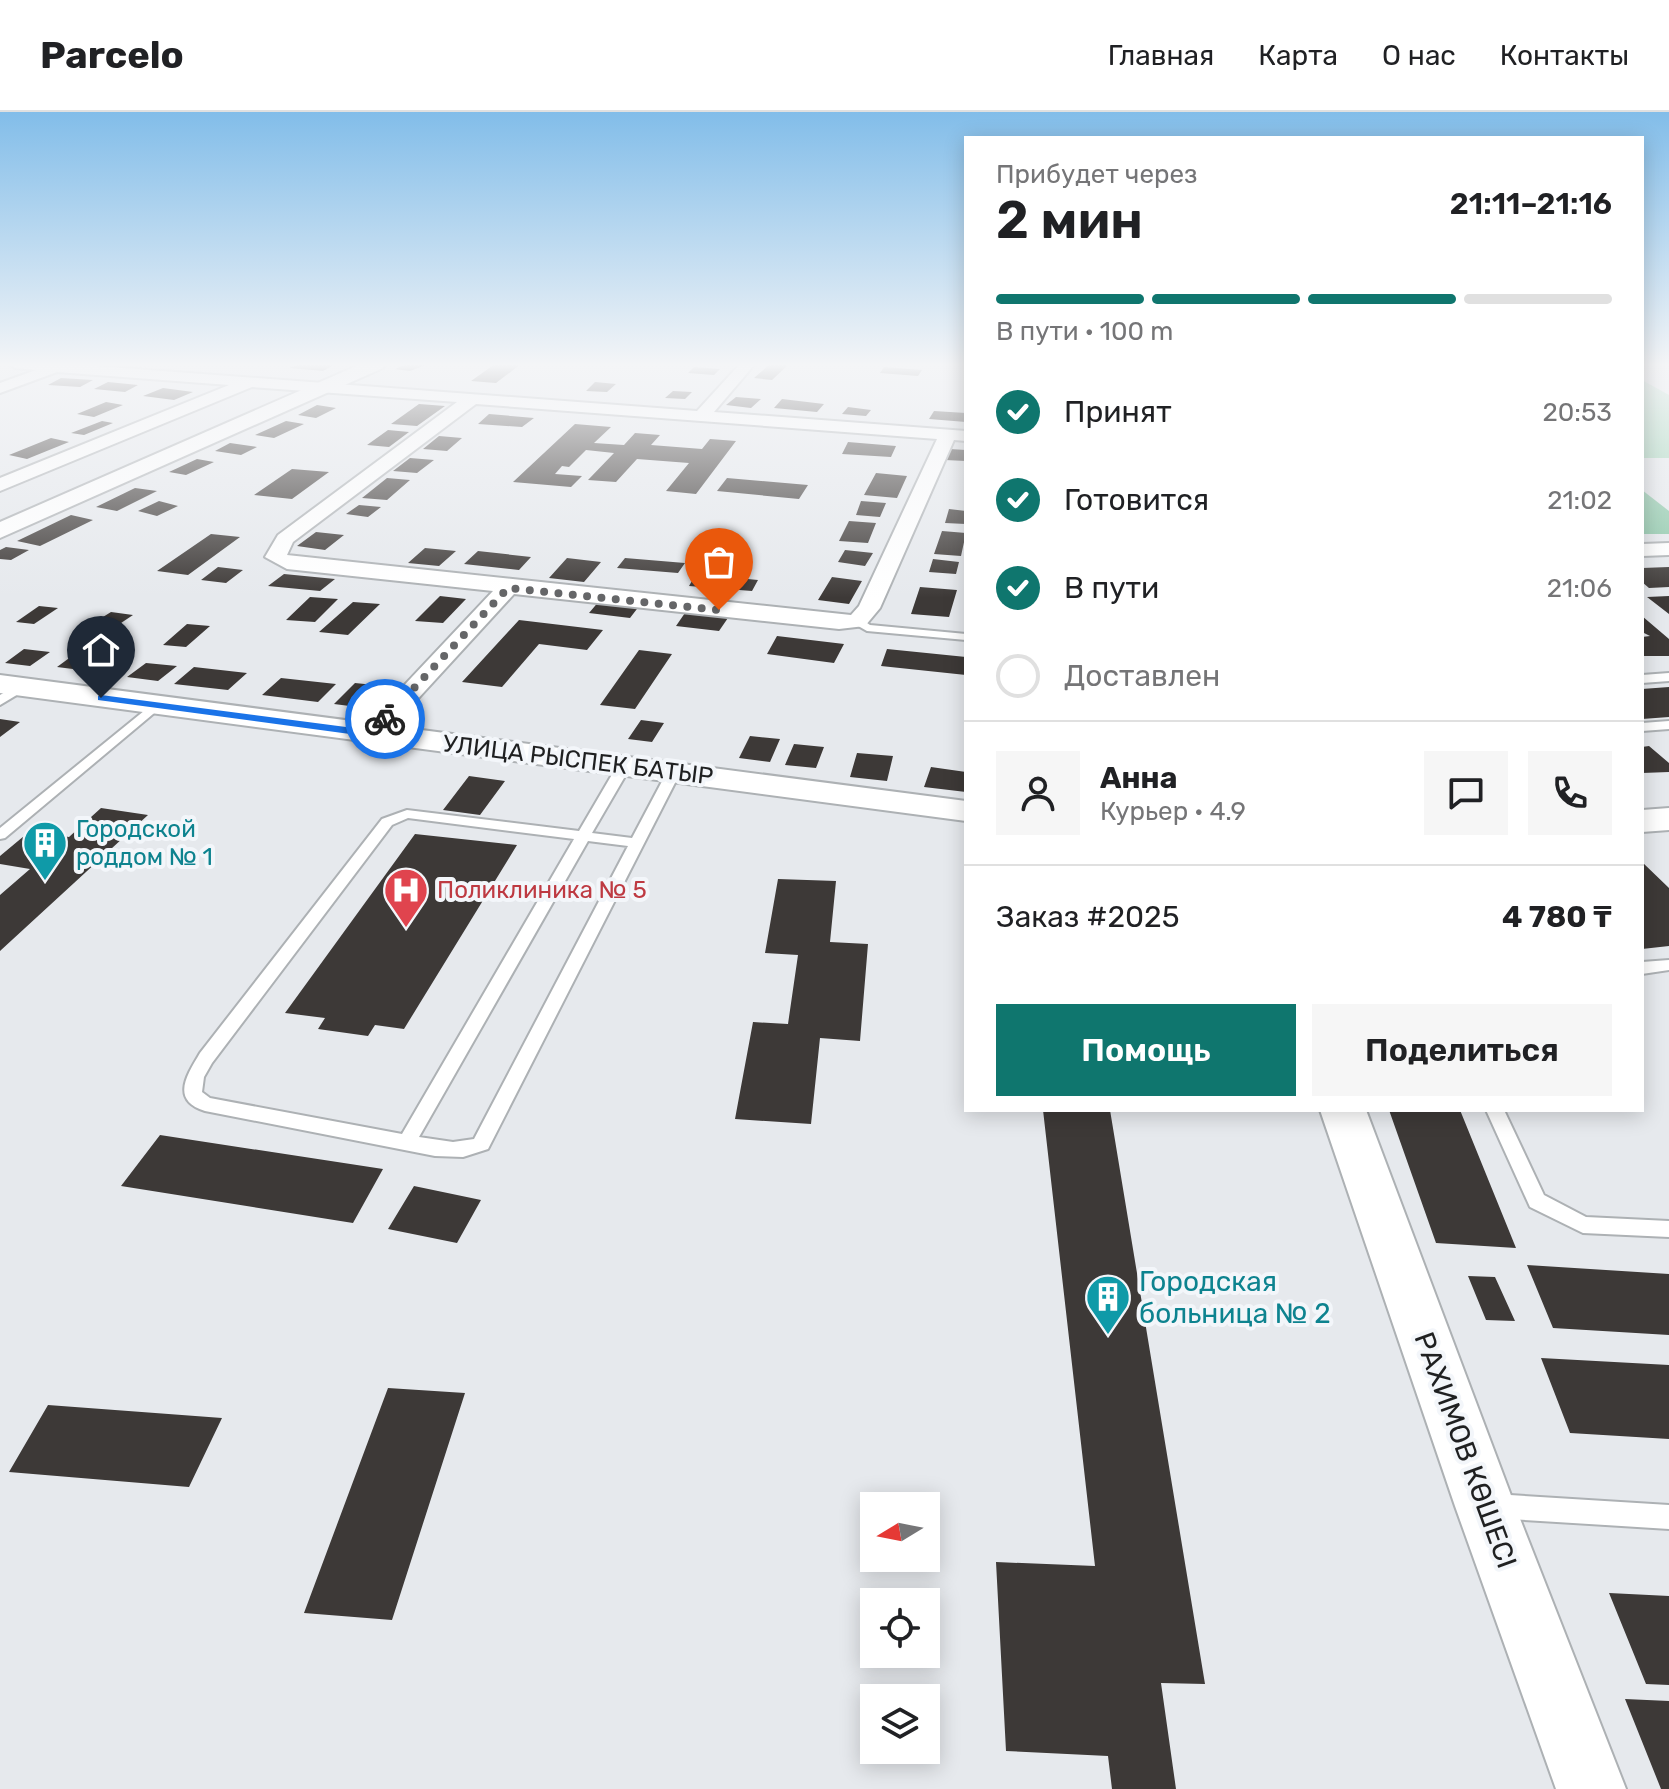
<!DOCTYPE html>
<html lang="ru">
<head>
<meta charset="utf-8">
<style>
	body { margin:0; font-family:Rubik,sans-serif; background:#f6f6f6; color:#202124; height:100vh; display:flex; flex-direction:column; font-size:30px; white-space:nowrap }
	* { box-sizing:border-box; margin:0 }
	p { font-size:26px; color:#757577 }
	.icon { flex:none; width:44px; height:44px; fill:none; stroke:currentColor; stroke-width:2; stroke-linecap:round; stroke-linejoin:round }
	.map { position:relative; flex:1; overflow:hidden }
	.panel { position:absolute; left:964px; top:24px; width:680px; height:976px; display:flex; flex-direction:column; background:#fff; border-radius:0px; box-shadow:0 4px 20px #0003 }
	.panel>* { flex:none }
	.needle { width:52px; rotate:260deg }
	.controls { position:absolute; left:860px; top:1380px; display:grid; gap:16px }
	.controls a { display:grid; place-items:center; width:80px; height:80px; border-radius:0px; background:#fff; box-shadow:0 4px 20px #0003; font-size:40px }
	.pin { position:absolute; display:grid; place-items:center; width:68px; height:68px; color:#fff; margin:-82px -34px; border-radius:50% 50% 50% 0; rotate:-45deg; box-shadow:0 0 8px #0007 }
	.pin .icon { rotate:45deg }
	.courier { position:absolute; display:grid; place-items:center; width:80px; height:80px; margin:-40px; border:6px solid #1a73e8; border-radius:50%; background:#fff; color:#222; box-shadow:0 2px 10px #0007 }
	.headline em { font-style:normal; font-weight:600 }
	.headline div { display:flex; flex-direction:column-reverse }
	.headline { display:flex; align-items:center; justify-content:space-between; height:136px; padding:0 32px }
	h1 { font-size:52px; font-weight:600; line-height:60px }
	.bar { display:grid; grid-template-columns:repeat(4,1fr); gap:12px 8px; align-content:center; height:96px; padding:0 32px }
	.bar i { height:10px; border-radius:6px; background:#e0e0e0 }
	.bar .active { background:#0f766e }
	.bar p { grid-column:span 4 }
	.line { display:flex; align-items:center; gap:20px; padding:0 32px; border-top:2px solid #e0e0e0 }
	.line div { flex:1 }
	.round { display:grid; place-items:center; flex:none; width:84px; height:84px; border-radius:0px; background:#f6f6f6 }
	ol { padding:0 32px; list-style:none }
	li { display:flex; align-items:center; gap:24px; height:88px }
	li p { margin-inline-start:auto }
	li .icon { padding:8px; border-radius:50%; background:#0f766e; color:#fff; stroke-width:4 }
	li:last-child { color:#757577 }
	li i { width:44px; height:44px; border:4px solid #e0e0e0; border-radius:50% }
	.cta { display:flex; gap:16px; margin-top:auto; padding:16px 32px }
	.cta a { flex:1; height:92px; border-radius:0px; background:#0f766e; color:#fff; font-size:32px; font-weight:600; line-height:92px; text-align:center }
	.cta a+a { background:#f6f6f6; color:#202124 }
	header { display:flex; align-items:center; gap:48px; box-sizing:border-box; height:112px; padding:0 40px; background:#fff; border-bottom:2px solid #e0e0e0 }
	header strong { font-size:38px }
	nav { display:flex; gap:44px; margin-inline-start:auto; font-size:28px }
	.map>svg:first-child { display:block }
	.green { fill:#9ed4b6 }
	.forest { fill:#8ac7a7 }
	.building { fill:#3d3937 }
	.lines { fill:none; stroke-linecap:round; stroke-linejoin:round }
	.service-casing { stroke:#adb1b4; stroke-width:4 }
	.minor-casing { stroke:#adb1b4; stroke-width:4 }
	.tertiary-casing { stroke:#adb1b4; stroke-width:4 }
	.service { fill:#fff; fill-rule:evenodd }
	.minor { fill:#fff; fill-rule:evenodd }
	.tertiary { fill:#fff; fill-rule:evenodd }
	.route { fill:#1a73e8 }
	.done { stroke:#656668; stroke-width:8; stroke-dasharray:0 14.4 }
	.labels { text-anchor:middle; stroke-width:8; stroke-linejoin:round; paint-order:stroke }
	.street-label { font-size:24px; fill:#1f2021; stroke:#f3f6fa }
	.culture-label { font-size:24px; fill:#0d838f; stroke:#f3f6fa; text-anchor:start }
	.health-label { font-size:24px; fill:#be3a42; stroke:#f3f6fa; text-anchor:start }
	.near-culture-label { font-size:28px; fill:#0d838f; stroke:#f3f6fa; text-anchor:start }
	.near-street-label { font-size:28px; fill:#1f2021; stroke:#f3f6fa }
</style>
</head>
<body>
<header>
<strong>Parcelo</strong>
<nav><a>Главная</a><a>Карта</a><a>О нас</a><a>Контакты</a></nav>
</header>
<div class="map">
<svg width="1669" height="1677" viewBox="0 0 1669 1677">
	<rect width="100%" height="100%" fill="#e6e9ed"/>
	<path class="green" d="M1642 268 1669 283V346H1642Z"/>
	<path class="forest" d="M1642 378 1669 399V422H1642Z"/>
	<path class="building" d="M299 252H336L323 259 290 256Z
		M407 252H428L410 259 395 257Z
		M495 252H521L496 271 471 269Z
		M770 252 788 253 772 268 754 266Z
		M694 255 720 257 714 263 688 261Z
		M884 255 922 258 918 264 880 261Z
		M61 266 93 268 80 275 48 273Z
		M108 270 138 273 125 280 94 277Z
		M595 270 616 272 607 280 586 279Z
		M163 276 193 280 174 288 143 284Z
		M673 279 692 280 685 287 665 286Z
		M736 285 761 287 751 296 726 293Z
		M782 287 824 292 817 300 774 296Z
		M106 290 123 293 94 305 77 302Z
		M419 292 445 294 417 314 391 312Z
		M317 293 336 296 316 306 298 303Z
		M848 295 871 298 866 304 842 302Z
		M934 299 966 301V310L929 307Z
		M489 302 534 306 522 315 478 312Z
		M102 309 113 311 84 323 71 321Z
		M286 309 304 312 274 326 255 323Z
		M575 312 611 315 594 331 624 333 635 321 660 323 651 333 702 337 710 327 736 329 696 382 666 379 689 351 637 347 616 370 588 368 614 341 586 338 569 355 562 354 555 362 582 364 571 375 513 370Z
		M388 318 409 320 389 335 367 333Z
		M439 324 462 326 447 339 423 337Z
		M51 326 69 330 27 347 9 343Z
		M848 330 896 334 891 345 842 342Z
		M230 331 257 335 241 343 215 339Z
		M950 337 966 338V349L945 348Z
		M410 346 434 348 417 361 393 359Z
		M197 347 214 350 186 363 169 360Z
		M292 357 329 360 292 387 254 383Z
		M876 361 907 364 897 386 864 383Z
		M387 366 410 368 387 388 362 386Z
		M727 366 808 373 799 387 717 379Z
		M135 376 157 379 117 399 96 395Z
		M159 389 178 394 157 404 138 399Z
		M861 389 886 391 880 405 856 403Z
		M359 393 381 395 368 405 346 402Z
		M949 397 966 399V412L945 411Z
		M71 403 93 408 40 434 17 429Z
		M849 409 876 411 868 431 839 429Z
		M942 419 966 421 961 444 934 442Z
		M316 420 344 423 325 438 297 434Z
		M211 422 240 425 188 463 157 459Z
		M6 435 29 438 11 448 0 447V438Z
		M425 436 456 439 439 454 408 451Z
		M845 438 873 441 865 454 838 450Z
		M478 439 531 445 519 458 464 452Z
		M567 446 601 450 584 470 549 466Z
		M625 446 685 451 678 461 617 456Z
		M933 447 959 450 956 462 929 460Z
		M218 455 243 458 226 471 201 468Z
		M1669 455V475L1649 476 1642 470V456Z
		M284 462 335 467 320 479 268 474Z
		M696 462 758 468 752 479 689 474Z
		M832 465 862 469 849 492 818 488Z
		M920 475 957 478 949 505 911 502Z
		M440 484 466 487 443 511 415 509Z
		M1669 484V502L1647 485Z
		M310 485 338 487 315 510 286 508Z
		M600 488 640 493 630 506 589 501Z
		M353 490 380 492 348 523 319 520Z
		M39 494 58 496 34 512 16 510Z
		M687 498 730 503 719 519 676 514Z
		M111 500 133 503 109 519 87 515Z
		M1642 504 1669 527V544H1642V525L1650 524 1642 520Z
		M519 508 603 518 587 538 539 532 502 575 462 570Z
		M187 512 210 514 186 535 163 533Z
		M777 524 844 532 834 551 767 542Z
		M24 537 50 540 30 554 5 551Z
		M887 537 966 545V563L881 554Z
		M639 538 672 542 635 597 600 593Z
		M72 544 128 550 113 562 57 555Z
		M146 551 177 554 158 569 127 565Z
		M194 555 247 561 228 578 174 572Z
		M281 566 336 572 318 590 262 583Z
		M355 571 393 575 373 597 334 592Z
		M1669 575V605L1642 607V577Z
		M0 607 20 610 0 625Z
		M641 608 664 611 652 630 628 627Z
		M750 624 780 627 770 650 739 646Z
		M794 632 824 635 816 656 785 653Z
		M1649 634 1669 651V660L1642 661V635Z
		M857 641 893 644 887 669 850 665Z
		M931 655 966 660V680L924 675Z
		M469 664 505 669 480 703 443 698Z
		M101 696 148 703 0 839V783L30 757 0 752V744L30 719 69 725Z
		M415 722 517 733 404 917 375 913 368 924 318 917 325 906 285 901Z
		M1642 750 1669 776V834L1642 837Z
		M778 767 836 769 830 830 868 832 860 929 820 926 811 1012 735 1007 753 910 788 912 798 843 765 841Z
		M1043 998H1110L1205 1572 1161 1571 1176 1677H1112L1108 1644 1006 1639 996 1450 1095 1454Z
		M1389 998H1460L1516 1136 1436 1131Z
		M160 1023 383 1057 353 1111 121 1074Z
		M414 1074 481 1088 457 1131 388 1117Z
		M1527 1153 1669 1162V1223L1553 1216Z
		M1468 1164 1495 1165 1515 1209 1486 1208Z
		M1541 1246 1669 1253V1327L1570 1321Z
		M388 1276 465 1281 392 1508 304 1501Z
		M48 1293 222 1306 189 1375 9 1360Z
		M1609 1481 1669 1484V1573L1646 1572Z
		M1625 1587 1669 1589V1677H1661Z"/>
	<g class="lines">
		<g class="service-casing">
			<path id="service" d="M853 507H861L870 513 966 522V528L867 519 853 511Z
				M1669 561V569L1642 571V563Z
				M21 571 27 575 25 578 0 593V583Z
				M155 590 159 591V597L5 726 0 727V716Z
				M1669 609V617L1642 619V611Z
				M624 650 631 654 592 721 632 726 668 658H678L680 661 488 1037 463 1045 435 1044 205 999C170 988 187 963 200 941L382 707 407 698 579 719 617 654ZM408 706 574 727 402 1022 210 986 202 980 204 965 212 951 392 713ZM588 729 628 734 474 1027 453 1030 419 1025Z
				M1669 848V858L1642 862V850Z
				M1486 998H1504L1544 1083 1586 1105 1669 1109V1125L1583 1121 1530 1095Z
				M1494 1382 1669 1393V1417L1494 1406 1485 1403 1482 1394 1485 1385Z"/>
		</g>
		<g class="minor-casing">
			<path id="minor" d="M8 252H69L697 299 740 252H755L714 300 966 319V329L954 328 880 496 865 514 839 517 514 482 381 627H363L359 622 363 617 493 479 287 457 265 445 278 423 457 290 252 275 0 379V366L229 273 57 260 0 281V271L36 258 15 256ZM476 292 937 327 859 494 851 503 287 443 293 430Z
				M1669 431V443L1642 444V432Z"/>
		</g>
		<g class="tertiary-casing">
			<path id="tertiary" d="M361 252H385L383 256 0 426V410Z
				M0 563 966 689V709L0 581Z
				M1669 696V718L1642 720V698Z
				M1320 998H1366L1515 1394 1626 1677H1556L1455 1394Z"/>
		</g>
		<use href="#service" class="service"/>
		<use href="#minor" class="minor"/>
		<use href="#tertiary" class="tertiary"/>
	</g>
	<linearGradient id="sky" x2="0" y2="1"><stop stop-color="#82bde9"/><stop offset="0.52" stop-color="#f4f5f7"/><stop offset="1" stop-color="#f4f5f7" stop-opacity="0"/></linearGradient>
	<rect width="1669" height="486" fill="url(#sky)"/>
	<path class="route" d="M101 583 369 618 382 605 390 607 372 625 98 588V584Z"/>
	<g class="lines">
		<path class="done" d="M385 607 508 476 719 498"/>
	</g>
	<defs>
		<g id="building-pin" transform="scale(2.3)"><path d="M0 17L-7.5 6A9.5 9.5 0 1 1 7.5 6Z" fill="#0f9aa8" stroke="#f3f6fa"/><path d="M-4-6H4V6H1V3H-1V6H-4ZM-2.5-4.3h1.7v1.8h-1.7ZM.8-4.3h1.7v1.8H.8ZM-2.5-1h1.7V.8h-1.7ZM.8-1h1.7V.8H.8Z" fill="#fff"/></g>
		<g id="hospital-pin" transform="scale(2.3)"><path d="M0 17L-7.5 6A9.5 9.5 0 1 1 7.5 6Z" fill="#e0444e" stroke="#f3f6fa"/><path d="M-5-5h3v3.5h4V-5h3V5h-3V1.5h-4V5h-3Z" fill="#fff"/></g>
	</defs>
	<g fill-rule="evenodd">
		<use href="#building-pin" x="45" y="731"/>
		<use href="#hospital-pin" x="406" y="778"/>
		<use href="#building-pin" x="1108" y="1185"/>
	</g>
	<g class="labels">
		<g class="street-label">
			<text transform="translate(578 648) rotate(7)" y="8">УЛИЦА РЫСПЕК БАТЫР</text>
		</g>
		<g class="culture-label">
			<text x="76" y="725">Городской<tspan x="76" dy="28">роддом № 1</tspan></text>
		</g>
		<g class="health-label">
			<text x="437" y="786">Поликлиника № 5</text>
		</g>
		<g class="near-culture-label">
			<text x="1139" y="1179">Городская<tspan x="1139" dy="32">больница № 2</tspan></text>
		</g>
		<g class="near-street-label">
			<text transform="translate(1466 1338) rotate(70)" y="10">РАХИМОВ КӨШЕСІ</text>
		</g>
	</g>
</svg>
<div class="controls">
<a><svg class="needle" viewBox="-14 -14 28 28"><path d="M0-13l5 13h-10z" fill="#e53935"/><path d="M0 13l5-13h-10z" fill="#757577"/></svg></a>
<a><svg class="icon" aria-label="locate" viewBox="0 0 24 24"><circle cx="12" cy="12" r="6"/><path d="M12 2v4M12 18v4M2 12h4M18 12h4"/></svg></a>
<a><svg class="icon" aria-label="layers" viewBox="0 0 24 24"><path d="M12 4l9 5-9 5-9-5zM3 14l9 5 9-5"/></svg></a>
</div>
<div class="pin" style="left:719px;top:498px;background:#ea580c"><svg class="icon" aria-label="bag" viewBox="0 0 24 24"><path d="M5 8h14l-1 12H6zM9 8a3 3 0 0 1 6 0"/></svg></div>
<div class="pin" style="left:101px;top:586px;background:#1f2937"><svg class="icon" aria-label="home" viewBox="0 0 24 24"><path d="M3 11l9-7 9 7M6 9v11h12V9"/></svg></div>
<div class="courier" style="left:385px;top:607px"><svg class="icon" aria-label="bike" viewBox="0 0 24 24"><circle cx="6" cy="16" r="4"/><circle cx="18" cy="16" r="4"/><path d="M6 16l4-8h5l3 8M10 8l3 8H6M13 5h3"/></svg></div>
<section class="panel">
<div class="headline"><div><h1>2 мин</h1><p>Прибудет через</p></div><em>21:11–21:16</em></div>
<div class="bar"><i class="active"></i><i class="active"></i><i class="active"></i><i></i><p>В пути · 100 m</p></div>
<ol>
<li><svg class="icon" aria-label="check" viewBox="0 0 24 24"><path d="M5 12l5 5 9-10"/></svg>Принят<p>20:53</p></li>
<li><svg class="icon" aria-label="check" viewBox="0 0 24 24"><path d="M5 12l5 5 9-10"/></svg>Готовится<p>21:02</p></li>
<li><svg class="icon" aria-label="check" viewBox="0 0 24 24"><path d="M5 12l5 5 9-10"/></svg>В пути<p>21:06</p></li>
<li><i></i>Доставлен</li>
</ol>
<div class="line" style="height:144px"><a class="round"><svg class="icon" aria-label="person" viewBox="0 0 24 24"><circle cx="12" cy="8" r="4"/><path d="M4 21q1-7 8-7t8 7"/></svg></a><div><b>Анна</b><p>Курьер · 4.9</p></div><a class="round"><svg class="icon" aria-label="chat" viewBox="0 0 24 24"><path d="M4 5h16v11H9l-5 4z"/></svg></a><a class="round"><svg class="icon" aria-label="phone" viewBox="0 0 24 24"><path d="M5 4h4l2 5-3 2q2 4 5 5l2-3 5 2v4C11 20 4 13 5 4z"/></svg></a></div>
<div class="line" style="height:104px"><div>Заказ #2025</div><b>4 780 ₸</b></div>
<div class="cta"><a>Помощь</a><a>Поделиться</a></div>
</section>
</div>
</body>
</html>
